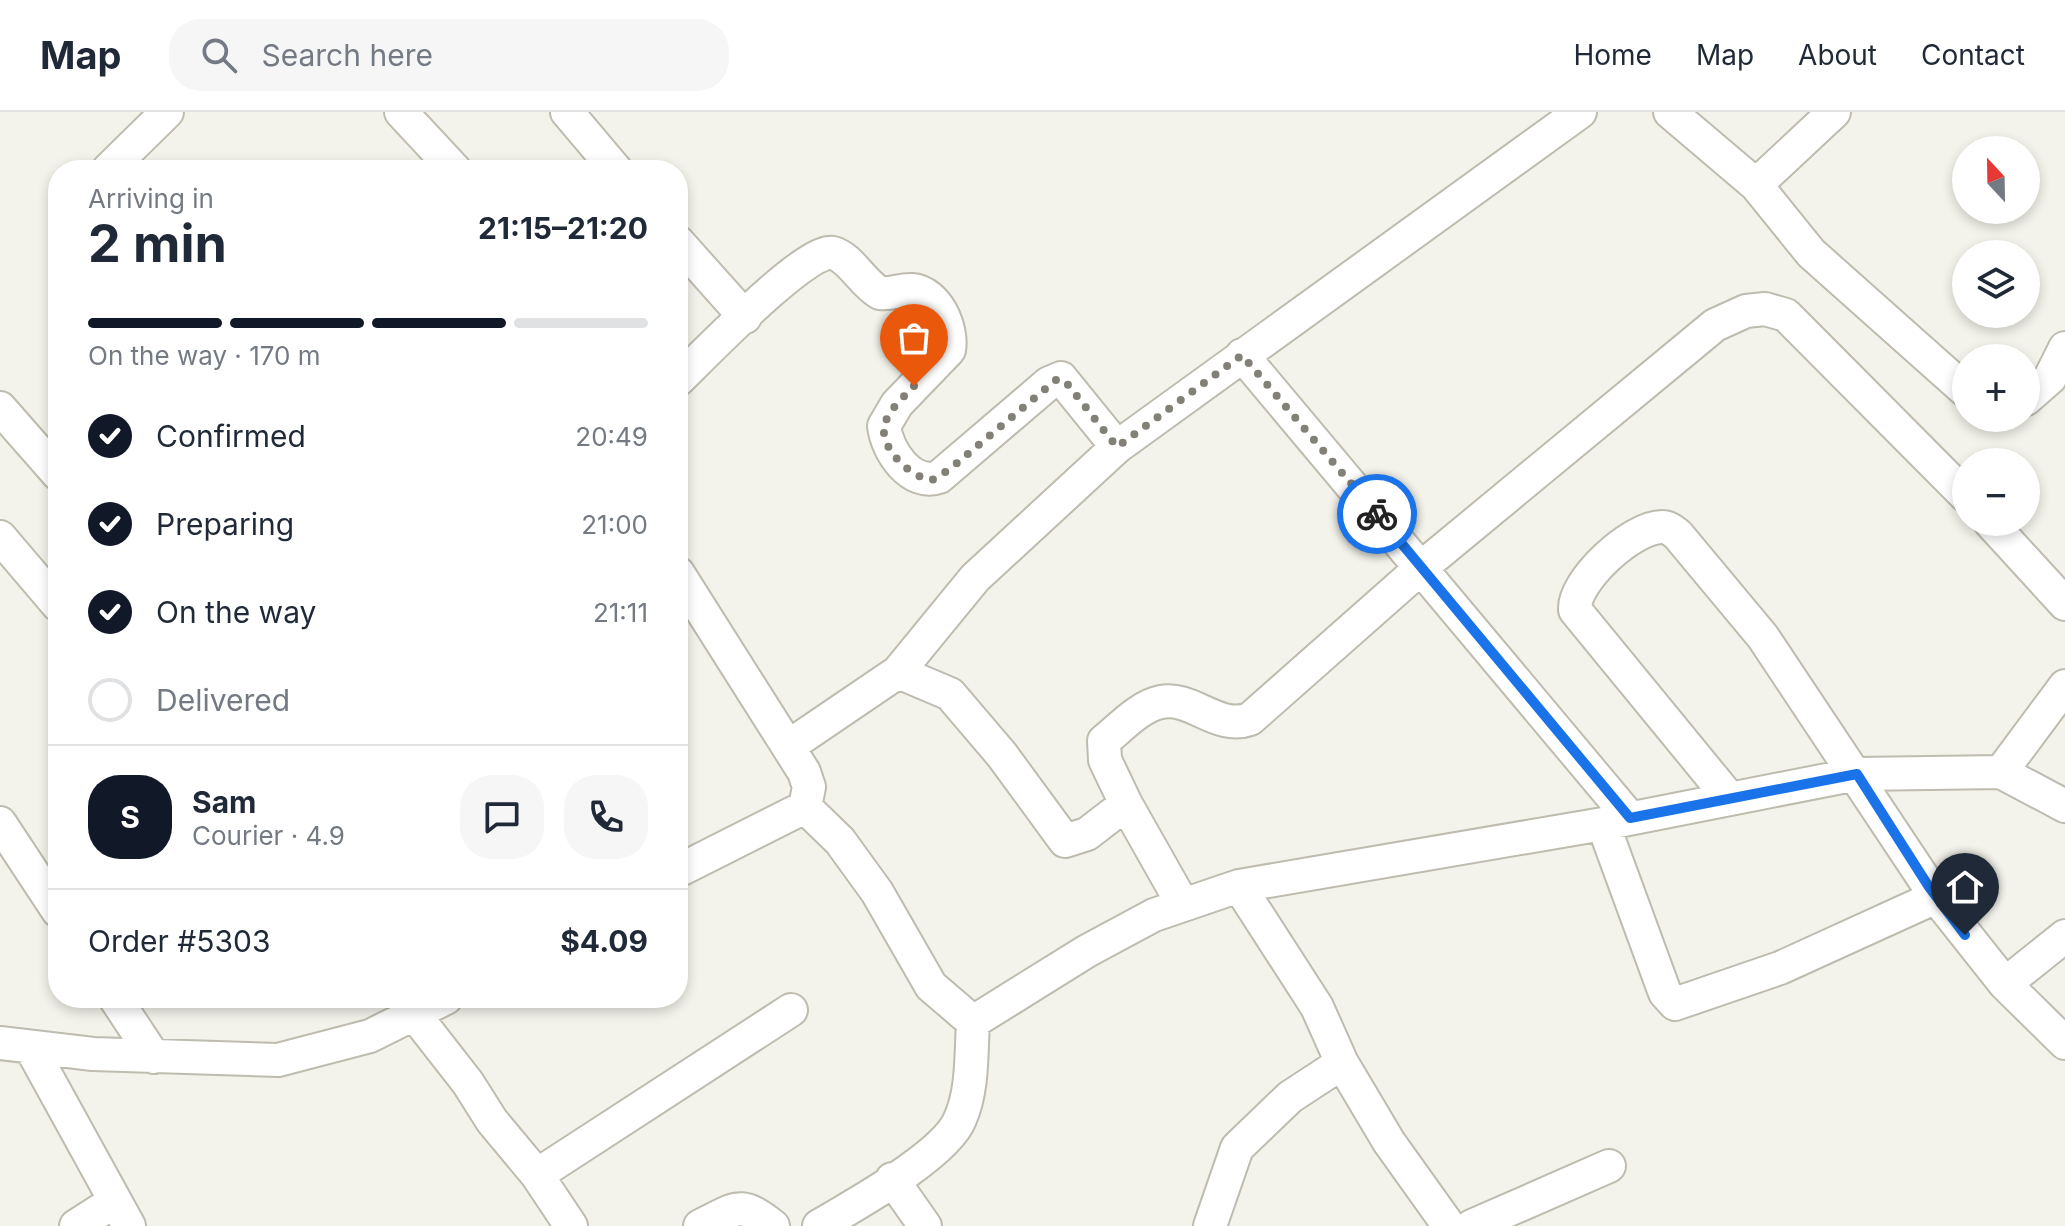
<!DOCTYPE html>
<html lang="en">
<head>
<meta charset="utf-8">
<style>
	body { margin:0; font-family:Inter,sans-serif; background:#f6f6f7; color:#1f2937; height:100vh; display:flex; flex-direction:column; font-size:30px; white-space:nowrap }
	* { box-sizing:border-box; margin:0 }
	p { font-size:26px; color:#747a83 }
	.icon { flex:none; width:44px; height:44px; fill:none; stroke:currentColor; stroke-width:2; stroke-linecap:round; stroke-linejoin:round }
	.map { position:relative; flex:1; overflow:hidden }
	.side { position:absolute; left:48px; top:48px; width:640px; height:848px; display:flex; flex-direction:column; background:#fff; border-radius:32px; box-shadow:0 4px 12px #0003 }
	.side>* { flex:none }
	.needle { width:52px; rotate:338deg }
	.tools { position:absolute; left:1952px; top:24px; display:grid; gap:16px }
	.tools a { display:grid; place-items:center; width:88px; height:88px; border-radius:50%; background:#fff; box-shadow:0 4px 12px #0003; font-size:40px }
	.pin { position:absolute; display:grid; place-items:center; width:68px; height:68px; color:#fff; margin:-82px -34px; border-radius:50% 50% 50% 0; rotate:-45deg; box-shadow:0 0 8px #0007 }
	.pin .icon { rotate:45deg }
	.courier { position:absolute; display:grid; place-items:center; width:80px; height:80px; margin:-40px; border:6px solid #1a73e8; border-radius:50%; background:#fff; color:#222; box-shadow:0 2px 10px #0007 }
	.summary em { font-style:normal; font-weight:700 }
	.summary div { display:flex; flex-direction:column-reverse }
	.summary { display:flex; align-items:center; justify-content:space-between; height:136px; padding:0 40px }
	h1 { font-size:52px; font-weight:700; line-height:60px }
	.bar { display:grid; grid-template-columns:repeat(4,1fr); gap:12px 8px; align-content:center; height:96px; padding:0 40px }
	.bar i { height:10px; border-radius:6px; background:#e0e1e3 }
	.bar .current { background:#111827 }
	.bar p { grid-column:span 4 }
	.line { display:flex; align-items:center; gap:20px; padding:0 40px; border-top:2px solid #e0e1e3 }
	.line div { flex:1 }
	.round { display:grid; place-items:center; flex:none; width:84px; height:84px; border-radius:32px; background:#f6f6f7 }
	ol { padding:0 40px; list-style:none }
	li { display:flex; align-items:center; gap:24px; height:88px }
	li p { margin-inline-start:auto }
	li .icon { padding:8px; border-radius:50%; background:#111827; color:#fff; stroke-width:4 }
	li:last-child { color:#747a83 }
	li i { width:44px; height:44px; border:4px solid #e0e1e3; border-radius:50% }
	header { display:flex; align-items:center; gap:48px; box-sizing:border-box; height:112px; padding:0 40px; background:#fff; border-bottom:2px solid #e0e1e3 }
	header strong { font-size:38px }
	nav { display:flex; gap:44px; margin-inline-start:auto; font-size:28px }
	.search { width:560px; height:72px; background:#f6f6f7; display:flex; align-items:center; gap:20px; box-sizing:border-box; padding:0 28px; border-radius:32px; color:#747a83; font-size:30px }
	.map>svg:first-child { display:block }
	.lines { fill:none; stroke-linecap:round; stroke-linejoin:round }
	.minor-casing { stroke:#bebcae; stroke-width:36 }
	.minor { stroke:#fff; stroke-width:32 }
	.done { stroke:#838177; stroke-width:8; stroke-dasharray:0 14.4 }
	.route { stroke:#1a73e8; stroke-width:10 }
</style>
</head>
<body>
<header>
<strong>Map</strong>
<div class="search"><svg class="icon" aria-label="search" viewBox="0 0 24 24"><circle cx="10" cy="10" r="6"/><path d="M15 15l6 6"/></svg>Search here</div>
<nav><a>Home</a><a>Map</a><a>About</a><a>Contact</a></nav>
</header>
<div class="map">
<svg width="2065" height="1114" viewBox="0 0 2065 1114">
	<rect width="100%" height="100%" fill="#f3f3eb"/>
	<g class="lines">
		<g class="minor-casing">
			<path id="minor" d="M401 0 455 58
				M567 0 616 58
				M1670 0 1756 73 1834 0
				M108 58 167 0
				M1756 73 1811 141 1966 279
				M678 130 745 205
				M1242 243 1630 706
				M678 268C701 246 808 134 833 141 851 146 863 172 880 181 891 183 901 177 912 178 937 180 953 216 949 238L897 292 884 314C887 339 911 375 939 365L1049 271 1061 266 1117 335
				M2026 287 2050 266 2065 236
				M0 296 58 362
				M1990 410 2065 492
				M0 425 58 493
				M678 461 804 660 809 675 805 695
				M898 560 950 582 1002 643 1065 729 1087 722 1126 692 1182 791
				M789 634 898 560 975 466 1117 335 1580 0
				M2001 660 2065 574
				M1730 687 1575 498C1573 469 1632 415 1662 415 1669 415 1673 419 1678 423L1763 525 1936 785 2005 872 2065 931
				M1126 692 1105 648 1104 629C1120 616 1140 594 1161 590 1193 584 1217 619 1250 607L1422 455 1715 213 1746 199 1765 197 1786 203 1966 384
				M0 711 58 799
				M1603 712 1665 881 1675 892 1780 856 1936 785
				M678 759 805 695 840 729 877 780 931 874 973 910 1087 839 1154 803 1239 774 1603 712 1857 662 2001 660 2065 694
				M1239 774 1317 895 1342 951 1389 1030 1449 1114
				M2005 872 2065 824
				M115 886 154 945
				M404 889 468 971 492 1009 537 1063 571 1114
				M0 931 93 942 278 948 370 924 446 886
				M31 936 129 1114
				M537 1063 791 898
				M892 1067 925 1114
				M76 1114 115 1089
				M700 1114C736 1097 739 1087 773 1114
				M819 1114C854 1093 946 1043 960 1007 973 978 971 942 973 910
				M1210 1114 1237 1036 1290 985 1342 951
				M1472 1114 1609 1054"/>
		</g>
		<use href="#minor" class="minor"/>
	</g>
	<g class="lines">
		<path class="done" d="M914 274C904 285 887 299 884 315 881 338 912 366 932 368L950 357 1057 267 1065 269 1117 335 1242 243 1377 402"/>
		<path class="route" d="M1377 402 1630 706 1857 662 1929 775 1965 823"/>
	</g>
</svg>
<div class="tools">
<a><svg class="needle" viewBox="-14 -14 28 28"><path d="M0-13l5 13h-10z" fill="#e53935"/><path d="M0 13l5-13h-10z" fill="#747a83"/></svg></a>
<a><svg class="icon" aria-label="layers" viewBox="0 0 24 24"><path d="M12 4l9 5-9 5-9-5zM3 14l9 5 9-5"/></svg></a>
<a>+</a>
<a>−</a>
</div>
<div class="pin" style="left:914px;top:274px;background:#ea580c"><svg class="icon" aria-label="bag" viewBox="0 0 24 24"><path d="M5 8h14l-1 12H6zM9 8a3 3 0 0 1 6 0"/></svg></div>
<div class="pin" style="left:1965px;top:823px;background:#1f2937"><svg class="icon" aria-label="home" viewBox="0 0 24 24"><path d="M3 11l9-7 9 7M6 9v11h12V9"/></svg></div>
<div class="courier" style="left:1377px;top:402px"><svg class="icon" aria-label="bike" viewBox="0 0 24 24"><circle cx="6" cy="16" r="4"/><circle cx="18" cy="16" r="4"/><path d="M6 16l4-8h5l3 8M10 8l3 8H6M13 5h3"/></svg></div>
<section class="side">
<div class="summary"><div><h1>2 min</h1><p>Arriving in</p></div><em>21:15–21:20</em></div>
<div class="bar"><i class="current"></i><i class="current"></i><i class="current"></i><i></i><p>On the way · 170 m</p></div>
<ol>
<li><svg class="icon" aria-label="check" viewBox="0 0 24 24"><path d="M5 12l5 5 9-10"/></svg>Confirmed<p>20:49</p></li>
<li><svg class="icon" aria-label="check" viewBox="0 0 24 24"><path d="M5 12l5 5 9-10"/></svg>Preparing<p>21:00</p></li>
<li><svg class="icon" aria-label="check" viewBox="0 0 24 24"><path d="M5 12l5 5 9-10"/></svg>On the way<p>21:11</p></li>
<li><i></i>Delivered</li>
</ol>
<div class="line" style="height:144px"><b class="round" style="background:#111827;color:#fff">S</b><div><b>Sam</b><p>Courier · 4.9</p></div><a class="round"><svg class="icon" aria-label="chat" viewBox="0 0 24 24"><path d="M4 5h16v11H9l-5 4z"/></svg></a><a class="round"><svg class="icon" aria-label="phone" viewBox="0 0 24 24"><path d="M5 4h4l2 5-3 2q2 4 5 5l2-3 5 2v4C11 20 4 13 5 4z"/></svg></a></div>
<div class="line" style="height:104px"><div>Order #5303</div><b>$4.09</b></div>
</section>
</div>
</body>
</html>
